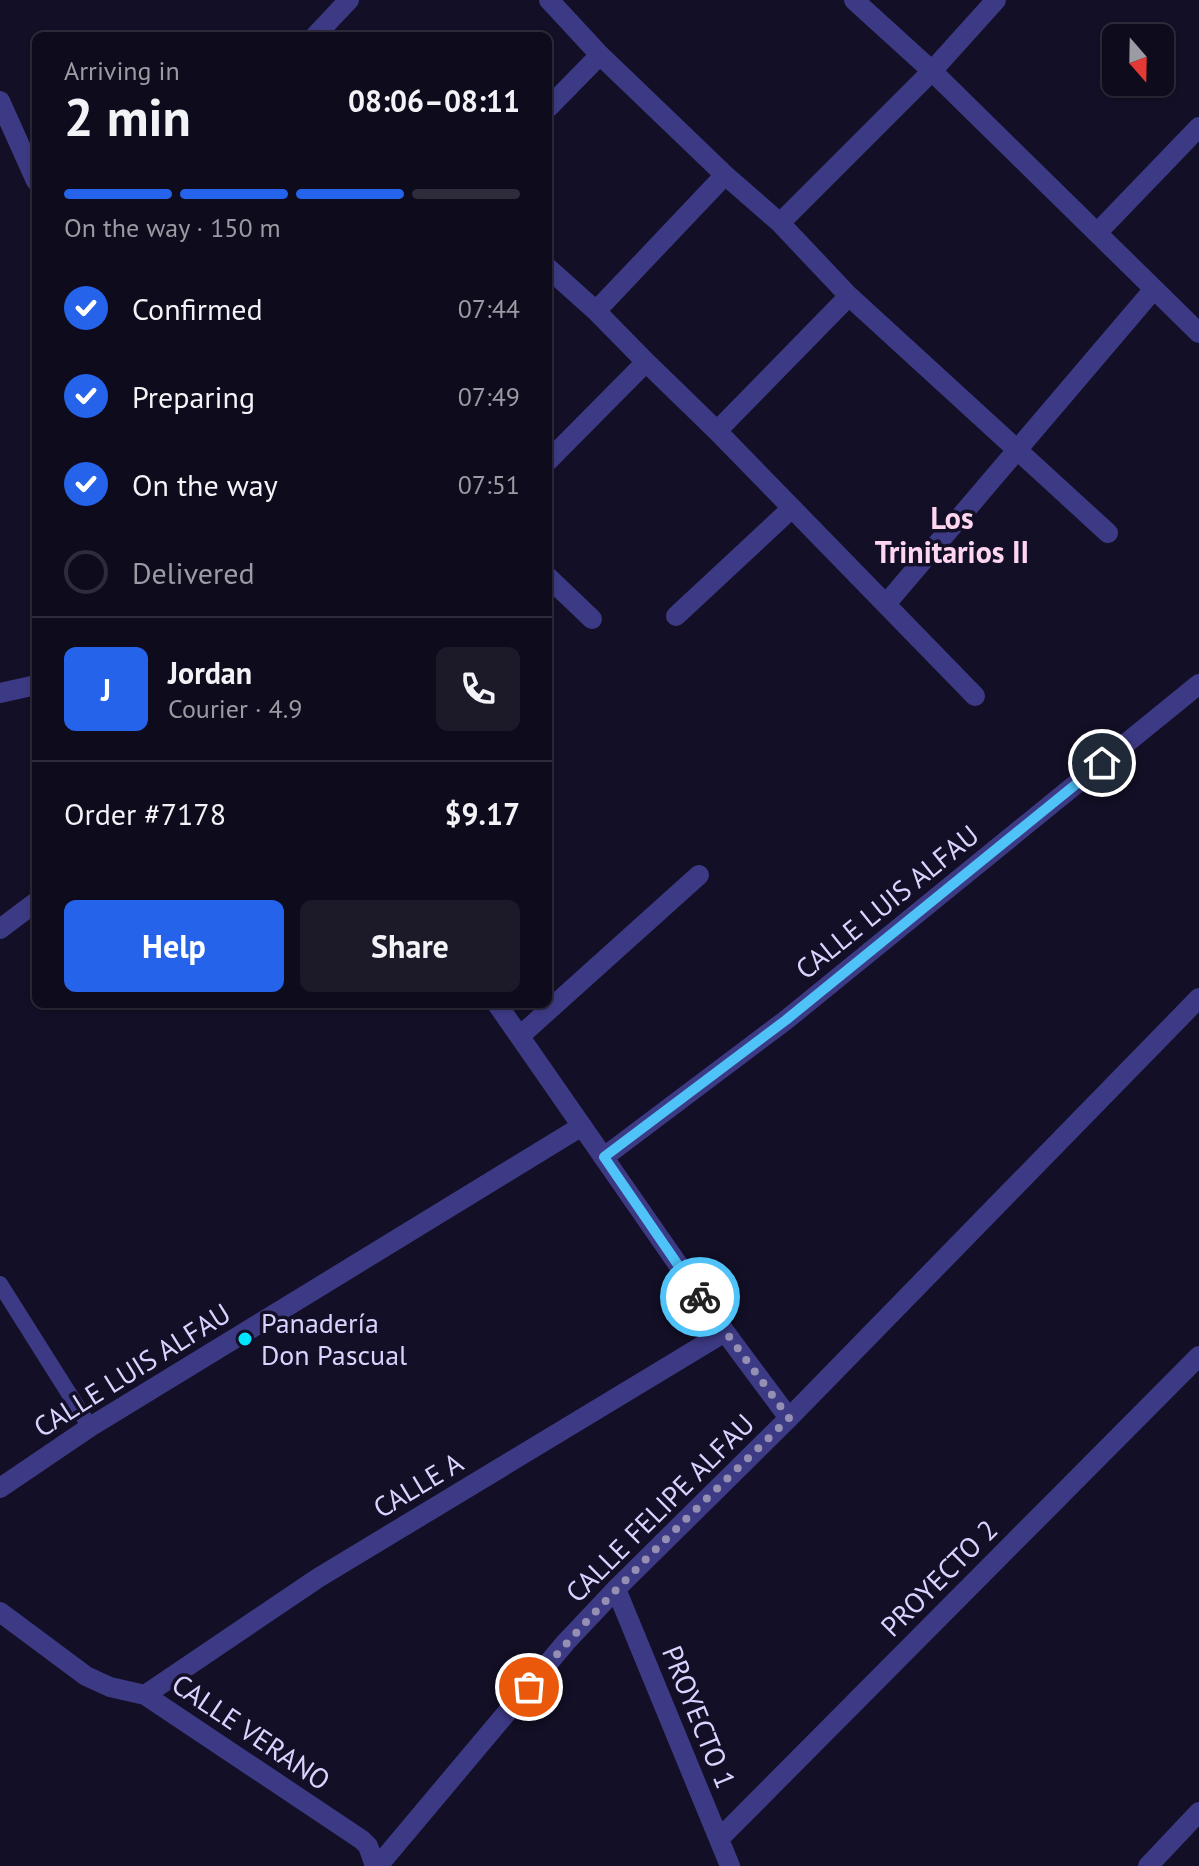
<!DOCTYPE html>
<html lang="en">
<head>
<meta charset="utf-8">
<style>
	body { margin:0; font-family:"PT Sans",sans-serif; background:#1c1929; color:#f1f3f6; height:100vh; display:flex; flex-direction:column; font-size:30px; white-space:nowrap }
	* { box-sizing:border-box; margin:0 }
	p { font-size:26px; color:#9b9ba3 }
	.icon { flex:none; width:44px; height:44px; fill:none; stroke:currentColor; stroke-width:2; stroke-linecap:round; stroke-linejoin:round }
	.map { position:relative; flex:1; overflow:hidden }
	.sheet { position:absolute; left:32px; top:32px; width:520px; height:976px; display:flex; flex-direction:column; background:#0e0b1c; border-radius:12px; box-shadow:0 2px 6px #0004,0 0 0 2px #2e2b3b }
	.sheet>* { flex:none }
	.needle { width:52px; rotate:160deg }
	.buttons { position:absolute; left:1102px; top:24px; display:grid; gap:16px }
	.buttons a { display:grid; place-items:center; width:72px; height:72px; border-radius:12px; background:#0e0b1c; box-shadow:0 2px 6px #0004,0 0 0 2px #2e2b3b; font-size:40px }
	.pin { position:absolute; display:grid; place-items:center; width:68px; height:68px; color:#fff; margin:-34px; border:4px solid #fff; border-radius:50%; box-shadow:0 2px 8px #0007 }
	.courier { position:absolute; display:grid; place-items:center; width:80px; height:80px; margin:-40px; border:6px solid #4fc3f7; border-radius:50%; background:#fff; color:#222; box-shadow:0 2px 10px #0007 }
	.headline em { font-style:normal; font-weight:600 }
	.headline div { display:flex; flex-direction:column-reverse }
	.headline { display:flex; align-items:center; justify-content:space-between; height:136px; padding:0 32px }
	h1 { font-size:52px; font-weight:600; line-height:60px }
	.bar { display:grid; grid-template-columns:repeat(4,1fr); gap:12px 8px; align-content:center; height:96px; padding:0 32px }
	.bar i { height:10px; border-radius:6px; background:#2e2b3b }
	.bar .on { background:#2563eb }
	.bar p { grid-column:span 4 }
	.line { display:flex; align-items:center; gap:20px; padding:0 32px; border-top:2px solid #2e2b3b }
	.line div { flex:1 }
	.round { display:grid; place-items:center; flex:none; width:84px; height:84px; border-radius:12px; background:#1c1929 }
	ol { padding:0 32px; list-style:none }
	li { display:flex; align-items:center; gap:24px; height:88px }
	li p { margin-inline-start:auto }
	li .icon { padding:8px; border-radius:50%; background:#2563eb; color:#fff; stroke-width:4 }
	li:last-child { color:#9b9ba3 }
	li i { width:44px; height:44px; border:4px solid #2e2b3b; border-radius:50% }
	.primary-button { display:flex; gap:16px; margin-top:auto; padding:16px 32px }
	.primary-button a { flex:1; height:92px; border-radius:12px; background:#2563eb; color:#fff; font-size:32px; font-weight:600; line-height:92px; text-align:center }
	.primary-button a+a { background:#1c1929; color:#f1f3f6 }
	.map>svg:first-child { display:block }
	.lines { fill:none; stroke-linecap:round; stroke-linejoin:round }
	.lane { stroke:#3d3a85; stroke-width:16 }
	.street { stroke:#3d3a85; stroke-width:20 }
	.done { stroke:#948fb3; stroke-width:8; stroke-dasharray:0 14.4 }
	.route { stroke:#4fc3f7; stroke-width:10 }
	.poi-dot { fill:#00e5ff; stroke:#130f26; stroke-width:3 }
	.labels { text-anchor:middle; stroke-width:7; stroke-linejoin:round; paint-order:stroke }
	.street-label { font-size:28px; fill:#d9d4ff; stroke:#130f26 }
	.poi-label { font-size:28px; fill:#d9d4ff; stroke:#130f26; text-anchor:start }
	.neighbourhood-label { font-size:30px; font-weight:bold; fill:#ffd6f0; stroke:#130f26 }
</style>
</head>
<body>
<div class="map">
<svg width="1199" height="1866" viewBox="0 0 1199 1866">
	<rect width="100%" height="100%" fill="#130f26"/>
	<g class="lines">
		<path class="lane" d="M0 1284 90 1427"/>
		<path class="street" d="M549 0 600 55 725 175 780 223 849 296 1108 533
			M854 0 932 71 1199 333
			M315 36 349 0
			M0 101 36 181
			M548 108 600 55
			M780 223 932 71 996 0
			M1097 233 1199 127
			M548 268 596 311 646 362 717 431 975 696
			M596 311 725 175
			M717 431 849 296
			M548 461 646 362
			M548 577 592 619
			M886 604 1154 289
			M676 616 792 508
			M0 693 36 685
			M0 929 36 902
			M497 1004 725 1332 789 1418
			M520 1036 699 875
			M604 1157 786 1020 1199 684
			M0 1488 90 1427 582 1126
			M616 1589 730 1866
			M0 1612 86 1676 110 1687 145 1695 362 1840 368 1846 375 1866
			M145 1695 318 1578 725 1332
			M719 1839 1199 1356
			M378 1866 566 1642 616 1589 789 1418 1199 998
			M1148 1866 1199 1812"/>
	</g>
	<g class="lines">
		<path class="done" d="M529 1687C609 1591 700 1506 789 1418L700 1297"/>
		<path class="route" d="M700 1297 604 1157 786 1020 1102 763"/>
	</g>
	<circle class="poi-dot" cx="245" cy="1339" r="8"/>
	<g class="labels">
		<g class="street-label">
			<text transform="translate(887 902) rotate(-39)" y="10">CALLE LUIS ALFAU</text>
			<text transform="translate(132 1370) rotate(-32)" y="10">CALLE LUIS ALFAU</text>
			<text transform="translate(418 1485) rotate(-31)" y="10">CALLE A</text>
			<text transform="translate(660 1508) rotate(-45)" y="10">CALLE FELIPE ALFAU</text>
			<text transform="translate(939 1578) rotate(-45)" y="10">PROYECTO 2</text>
			<text transform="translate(699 1717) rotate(68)" y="10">PROYECTO 1</text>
			<text transform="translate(251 1732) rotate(34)" y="10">CALLE VERANO</text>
		</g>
		<g class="poi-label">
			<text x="261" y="1333">Panadería<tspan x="261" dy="32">Don Pascual</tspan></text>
		</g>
		<g class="neighbourhood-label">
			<text x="952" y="529">Los<tspan x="952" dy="34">Trinitarios II</tspan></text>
		</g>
	</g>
</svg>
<div class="buttons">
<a><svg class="needle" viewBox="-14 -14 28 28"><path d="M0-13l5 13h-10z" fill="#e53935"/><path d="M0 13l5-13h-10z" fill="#9b9ba3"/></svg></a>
</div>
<div class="pin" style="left:529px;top:1687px;background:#ea580c"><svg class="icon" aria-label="bag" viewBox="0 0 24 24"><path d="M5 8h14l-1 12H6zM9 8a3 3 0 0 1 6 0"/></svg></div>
<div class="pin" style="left:1102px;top:763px;background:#1f2937"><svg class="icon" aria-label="home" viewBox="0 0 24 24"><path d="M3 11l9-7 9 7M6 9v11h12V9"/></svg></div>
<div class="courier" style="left:700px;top:1297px"><svg class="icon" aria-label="bike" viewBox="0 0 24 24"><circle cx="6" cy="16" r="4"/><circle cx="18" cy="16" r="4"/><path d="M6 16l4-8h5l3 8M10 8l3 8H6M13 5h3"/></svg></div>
<section class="sheet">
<div class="headline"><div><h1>2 min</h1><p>Arriving in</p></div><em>08:06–08:11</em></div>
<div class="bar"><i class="on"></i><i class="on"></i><i class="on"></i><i></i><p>On the way · 150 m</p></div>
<ol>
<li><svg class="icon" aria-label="check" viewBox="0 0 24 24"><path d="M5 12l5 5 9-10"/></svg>Confirmed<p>07:44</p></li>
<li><svg class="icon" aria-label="check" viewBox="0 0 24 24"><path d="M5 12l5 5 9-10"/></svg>Preparing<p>07:49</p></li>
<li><svg class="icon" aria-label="check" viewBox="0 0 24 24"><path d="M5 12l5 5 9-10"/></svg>On the way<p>07:51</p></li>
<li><i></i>Delivered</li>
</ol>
<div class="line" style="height:144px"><b class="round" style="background:#2563eb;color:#fff">J</b><div><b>Jordan</b><p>Courier · 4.9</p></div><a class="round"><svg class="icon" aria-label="phone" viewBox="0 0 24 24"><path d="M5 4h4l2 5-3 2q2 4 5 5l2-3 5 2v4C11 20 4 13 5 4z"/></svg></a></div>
<div class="line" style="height:104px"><div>Order #7178</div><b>$9.17</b></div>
<div class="primary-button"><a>Help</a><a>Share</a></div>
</section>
</div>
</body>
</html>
